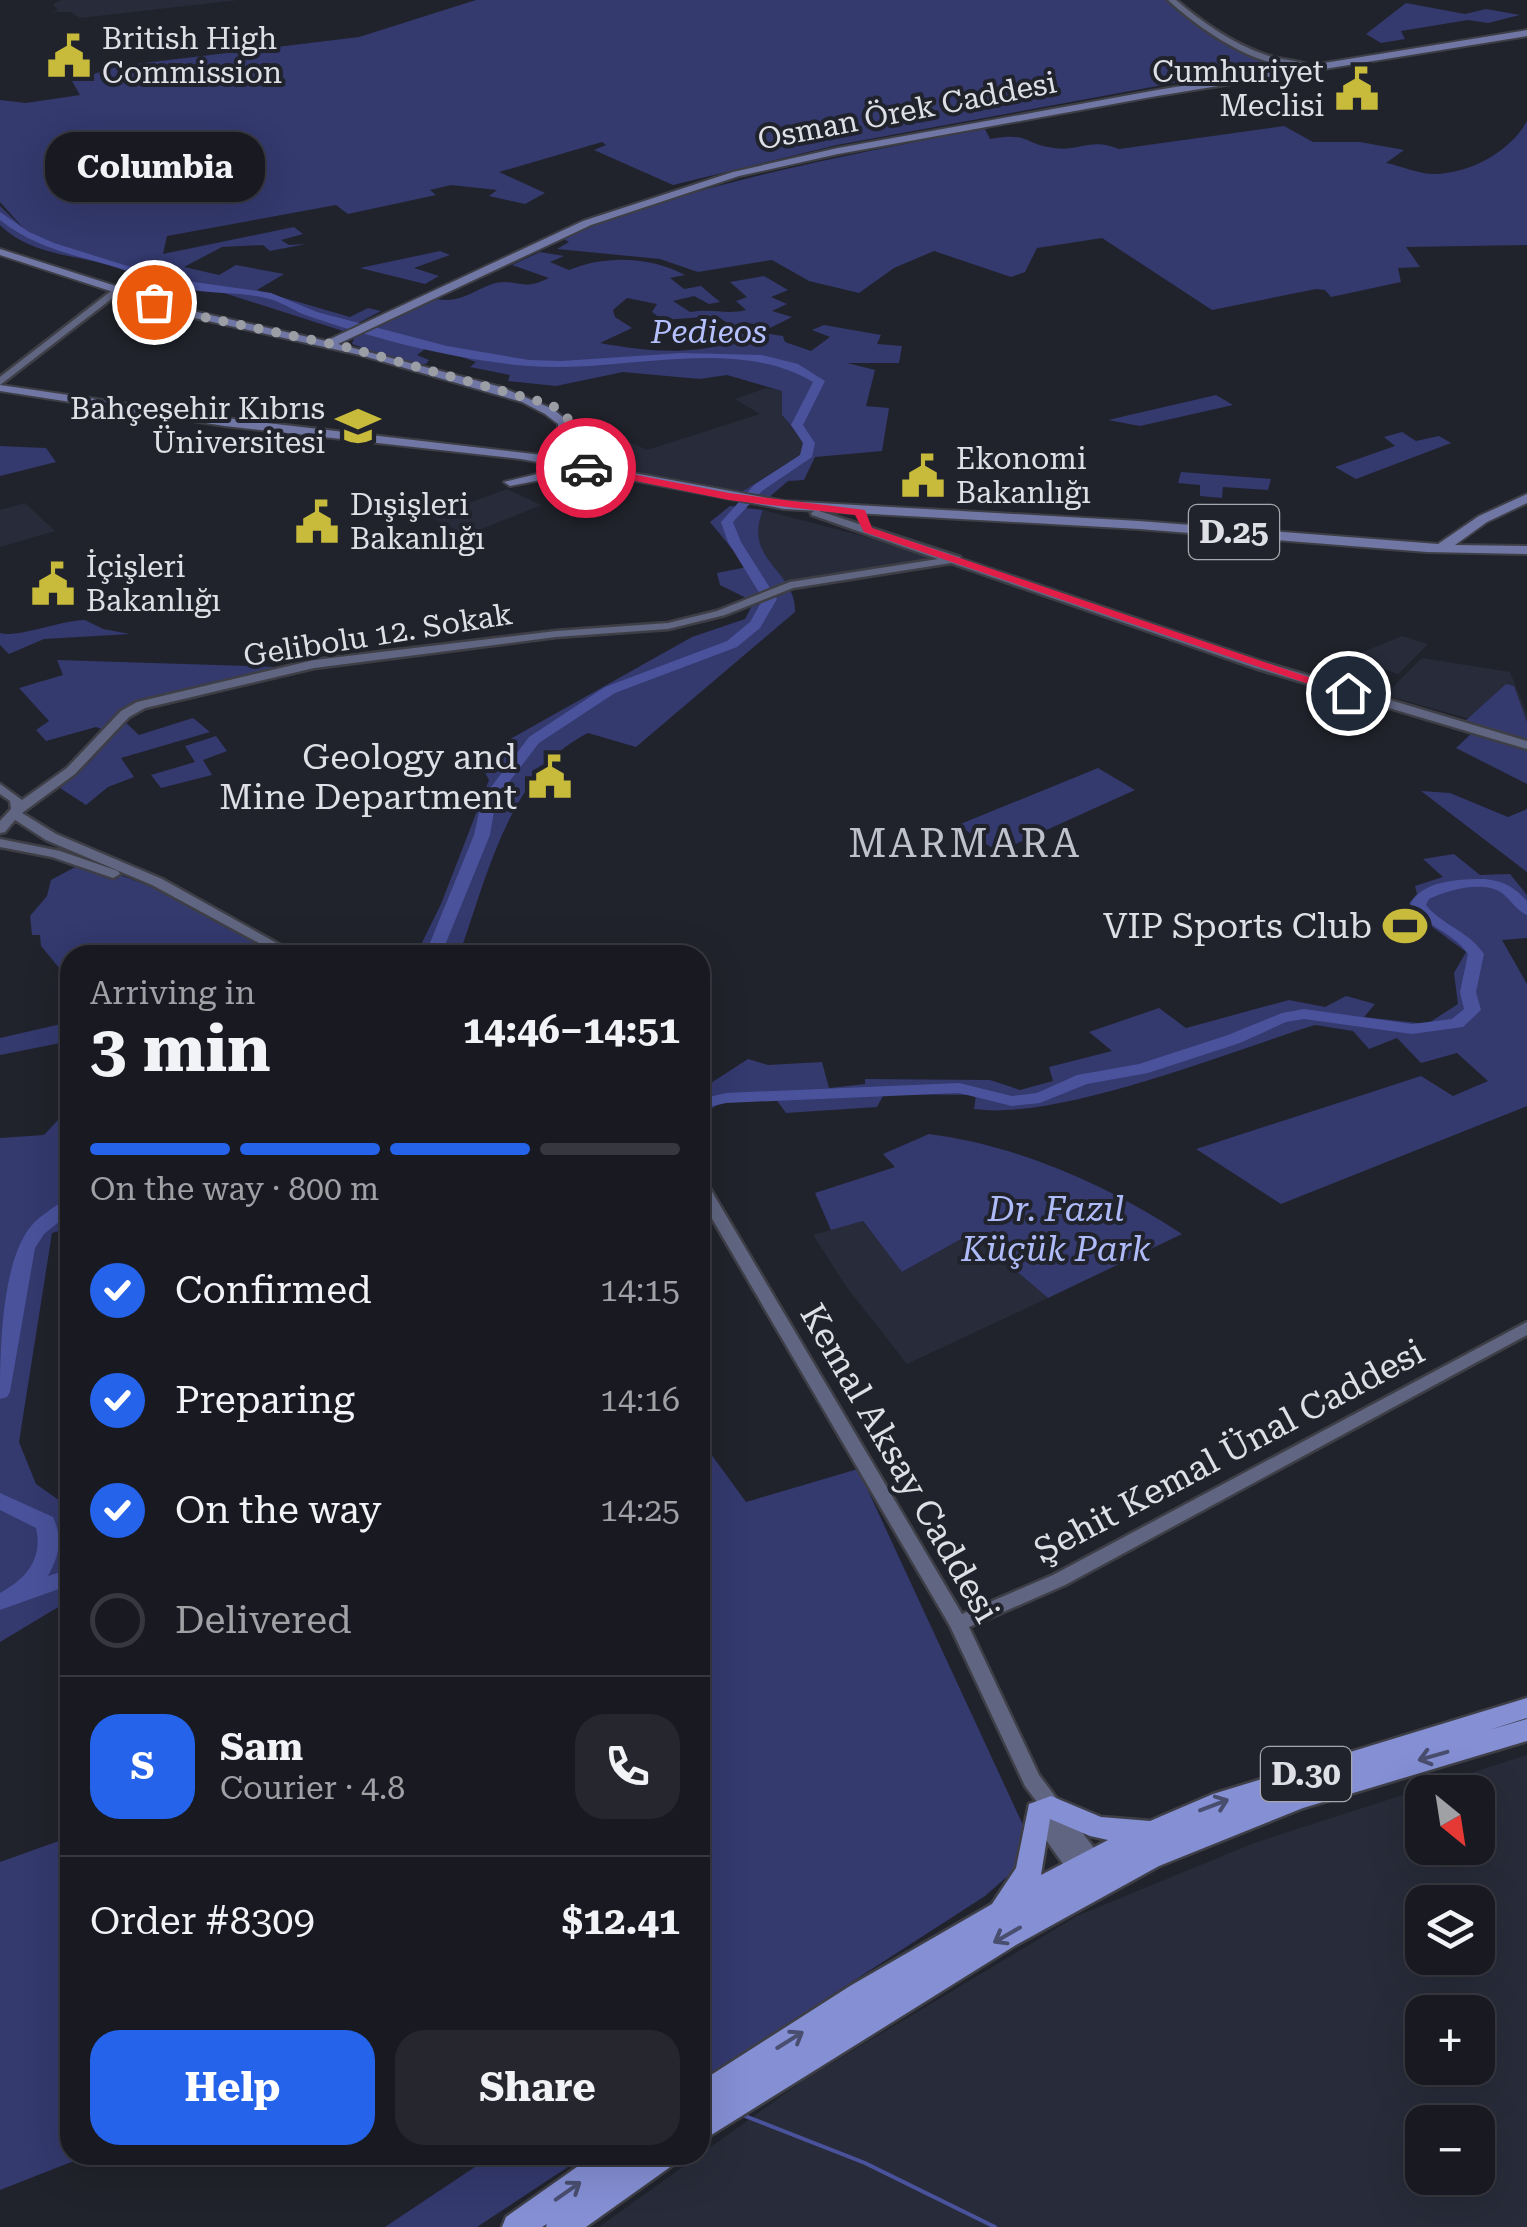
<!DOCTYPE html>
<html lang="en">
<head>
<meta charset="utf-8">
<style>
	body { margin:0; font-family:"Roboto Serif",serif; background:#26272e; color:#f1f3f6; height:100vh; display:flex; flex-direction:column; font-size:38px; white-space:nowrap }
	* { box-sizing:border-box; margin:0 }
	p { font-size:32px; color:#9fa1a5 }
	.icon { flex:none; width:55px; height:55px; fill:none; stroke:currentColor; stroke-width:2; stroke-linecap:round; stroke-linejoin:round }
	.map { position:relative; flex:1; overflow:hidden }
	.drawer { position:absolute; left:60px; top:945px; width:650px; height:1220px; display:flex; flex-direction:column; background:#191a21; border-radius:30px; box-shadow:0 10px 40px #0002,0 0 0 2px #37383f }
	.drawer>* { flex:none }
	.needle { width:65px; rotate:150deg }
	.controls { position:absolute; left:1405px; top:1775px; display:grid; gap:20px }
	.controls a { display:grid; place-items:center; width:90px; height:90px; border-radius:20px; background:#191a21; box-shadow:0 10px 40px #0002,0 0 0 2px #37383f; font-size:50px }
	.pin { position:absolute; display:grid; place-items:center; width:85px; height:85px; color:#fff; margin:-42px; border:5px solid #fff; border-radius:50%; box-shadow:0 2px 10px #0007 }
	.courier { position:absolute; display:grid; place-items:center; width:100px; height:100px; margin:-50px; border:8px solid #e11d48; border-radius:50%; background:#fff; color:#222; box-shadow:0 2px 12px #0007 }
	.bubble { position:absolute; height:70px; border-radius:30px; background:#191a21; box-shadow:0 10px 40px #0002,0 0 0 2px #37383f; font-size:32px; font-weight:700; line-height:70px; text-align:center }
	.summary em { font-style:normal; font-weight:700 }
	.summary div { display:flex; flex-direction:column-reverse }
	.summary { display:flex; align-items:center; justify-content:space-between; height:170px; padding:0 30px }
	h1 { font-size:65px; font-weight:700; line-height:75px }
	.bar { display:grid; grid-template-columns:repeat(4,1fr); gap:15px 10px; align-content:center; height:120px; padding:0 30px }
	.bar i { height:12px; border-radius:8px; background:#37383f }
	.bar .active { background:#2563eb }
	.bar p { grid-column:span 4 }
	.line { display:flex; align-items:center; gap:25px; padding:0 30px; border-top:2px solid #37383f }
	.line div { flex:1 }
	.round { display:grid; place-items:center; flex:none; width:105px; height:105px; border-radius:30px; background:#26272e }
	ol { padding:0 30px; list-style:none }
	li { display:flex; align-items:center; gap:30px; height:110px }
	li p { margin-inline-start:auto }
	li .icon { padding:10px; border-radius:50%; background:#2563eb; color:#fff; stroke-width:4 }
	li:last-child { color:#9fa1a5 }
	li i { width:55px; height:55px; border:5px solid #37383f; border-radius:50% }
	.primary-button { display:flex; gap:20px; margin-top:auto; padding:20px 30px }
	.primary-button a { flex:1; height:115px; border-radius:30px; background:#2563eb; color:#fff; font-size:40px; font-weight:700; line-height:115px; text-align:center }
	.primary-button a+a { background:#26272e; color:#f1f3f6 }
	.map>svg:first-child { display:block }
	.built { fill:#282b39; fill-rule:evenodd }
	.green { fill:#34396e }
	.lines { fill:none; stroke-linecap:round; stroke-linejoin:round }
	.stream { stroke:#4a529b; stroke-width:4 }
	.river { fill:#4a529b; fill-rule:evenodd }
	.secondary-casing { stroke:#3e3f46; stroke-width:5 }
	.primary-casing { stroke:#3e3f46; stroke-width:4 }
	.highway-casing { stroke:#3e3f46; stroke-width:5 }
	.secondary { fill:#606581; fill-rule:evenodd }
	.primary { fill:#7077a4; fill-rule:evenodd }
	.highway { fill:#848fd4; fill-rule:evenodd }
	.oneway { stroke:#494e6f }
	.route { fill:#e11d48 }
	.done { stroke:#9c9ea5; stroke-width:10; stroke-dasharray:0 18 }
	.labels { text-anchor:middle; stroke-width:8; stroke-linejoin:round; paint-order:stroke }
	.far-poi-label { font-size:30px; fill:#dfe0e6; stroke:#21232c; text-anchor:start }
	.far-street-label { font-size:30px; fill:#dfe0e6; stroke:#21232c }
	.far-water-label { font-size:32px; font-style:italic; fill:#b5c0fe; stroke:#21232c }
	.shield { fill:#21232c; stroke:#a6a7ae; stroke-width:2.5 }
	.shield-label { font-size:32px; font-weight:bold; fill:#dfe0e6 }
	.poi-label { font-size:35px; fill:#dfe0e6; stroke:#21232c; text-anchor:end }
	.park-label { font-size:35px; font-style:italic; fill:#afbaf8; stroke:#21232c }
	.street-label { font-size:35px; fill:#dfe0e6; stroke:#21232c }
	.quarter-label { font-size:40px; letter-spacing:2.5px; fill:#bfc1cd; stroke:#21232c }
</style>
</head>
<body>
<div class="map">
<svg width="1527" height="2227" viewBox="0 0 1527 2227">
	<rect width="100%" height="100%" fill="#21232c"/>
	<path class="built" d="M62 0H238L80 18 71 12H52L58 10 53 4Z
		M766 388 783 391 782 415 806 443 800 456 738 494 578 464 571 451 596 427 647 450 760 414 735 399Z
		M507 489 541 505 467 535 431 517Z
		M25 503 55 531 0 547V510Z
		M763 510 947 558 784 583 760 549 757 526Z
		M1402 636 1428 644 1398 674 1348 658Z
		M1422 658 1510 672 1527 714V735L1385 695Z
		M862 1221 903 1272 972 1233 1048 1298 907 1364 848 1289 813 1235Z
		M1527 1755V2227H599L804 2080 1077 1916 1254 1843ZM1422 1792H1478V1848H1422ZM1422 1902H1478V1958H1422ZM1422 2012H1478V2068H1422ZM1478 2122V2178H1422V2122Z"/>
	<path class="green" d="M476 0H1169L1205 29 1272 65 837 145 673 185 594 150 606 145 602 142 499 172 545 193 525 204 489 196 497 190 451 185 430 190 436 195 348 214 336 205 167 236 163 254 294 227 303 234 281 240 289 245 306 244 270 251 263 245 222 247 184 267 219 275 236 265 284 274 257 290 350 317 368 308 381 311 343 331 199 285C163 291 142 274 109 265 73 255 29 254 0 225V206L25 230 0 202V100L26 103 80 95 72 81 119 66 359 37Z
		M1406 3 1465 14 1486 9 1520 15 1488 23 1468 20 1401 31 1405 39 1381 43 1366 34Z
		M1527 121V245L1406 247 1420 267 1398 268 1401 282 1331 297 1325 290 1316 289 1212 310 1102 238 1037 248 1025 272 1011 277 934 251 894 268 859 293 809 281 772 260 698 272 660 259 557 249 569 242 560 237C697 184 841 155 985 129L990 139C1031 132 1022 144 1054 148 1079 152 1089 137 1119 149L1284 126 1313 142H1360L1404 150 1386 163C1401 166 1419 174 1434 174 1471 174 1512 150 1527 121Z
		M440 251 450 255 414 268 439 276 425 284 360 268Z
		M540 252 564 256 550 262 569 270C605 255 650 256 685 275L670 278 684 289 701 286 720 302 709 304 694 296 673 301 690 312C712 308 726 315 746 310L736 301 747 297 730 282 764 276 788 290 771 297 787 304 772 311 792 317 770 328 745 322 732 326 717 316 663 320 652 312 657 304 627 298 613 310 615 317 632 328 600 343C644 351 683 355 727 344L718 332 733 329 754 339 770 334 783 336 785 342 811 351 830 337 812 330 824 325 881 335 877 344 902 346 899 363H847L875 370 866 406 889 408 882 451 815 457 804 480 788 481 767 499 738 494 800 456 806 443 782 415V391L727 375 700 379 623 372 556 386 508 381 510 375 470 367 476 362 429 346 417 355 429 360 426 364H407L352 344 354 338 437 299C465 305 482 282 504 282 527 283 525 289 549 278L512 265Z
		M1216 395 1233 405 1140 426 1108 420Z
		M1402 432 1416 441 1439 436 1451 443 1356 479 1335 467 1395 446 1384 437Z
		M0 446 46 448 56 462 0 476Z
		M1181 472 1271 479 1268 490 1223 487 1222 498 1200 496V485L1178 483Z
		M730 506 763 510C742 561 797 570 795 612L636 747 588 733C509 772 487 878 459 955H416L441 904 489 780 482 767 512 738 692 637 745 619 754 602 720 585 717 573 747 567 710 522Z
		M85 620 103 629 130 634 44 639 9 654 0 645V633C19 638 58 621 85 620Z
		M57 660 279 667 129 705 104 730 96 727 46 741 36 730 49 721 19 688 63 675Z
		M1506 684 1514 686 1527 722V739L1464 722Z
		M193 718 210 732 121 758 134 777 108 787 86 805 60 788 90 762 124 721 139 735Z
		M1471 734 1527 751V784L1456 748Z
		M216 736 227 751 203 760 212 775 161 788 151 775 195 762 185 746Z
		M1098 768 1135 790 998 852 958 825Z
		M1421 791 1450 793 1508 817 1527 809V872Z
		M1454 854 1480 875 1510 874 1527 895V938L1502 940 1527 984V1106L1281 1204 1196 1149 1421 1076 1453 1096 1488 1081 1457 1053 1421 1063 1397 1038 1369 1049 1353 1031 1315 1025C1228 1052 1058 1121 974 1109L976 1095 884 1094 877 1107 786 1113 775 1098 723 1102 700 1115V1090L748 1059 768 1065 822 1062 829 1088 865 1084V1079L990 1080 1020 1090 1053 1081 1049 1067 1112 1051 1089 1032 1159 1008 1186 1028 1289 1000 1325 1007 1346 996 1375 1004 1364 1017 1427 1024 1458 1004 1454 973 1466 952 1419 917 1409 903 1417 894 1415 886 1443 877 1423 859Z
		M79 865C149 877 217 919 279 955H70V981L41 946 40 935H32L30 916 47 896 51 880Z
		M70 1022V1041L0 1055V1038Z
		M70 1107V1228L52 1233 19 1442 36 1484 70 1508V1600L0 1642V1138L44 1135Z
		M929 1134C1020 1146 1105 1184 1182 1234L1048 1298 972 1233 902 1272 863 1221 831 1230 815 1193 895 1167 883 1154Z
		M700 1439 746 1502 858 1469 1023 1825 1018 1867 985 1896 700 2080Z
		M70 1837V2155H89L0 2190V1862Z
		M481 2155H586L477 2227H385L484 2161Z"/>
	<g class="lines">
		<path class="stream" d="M745 2116 865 2163 995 2227"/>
		<path class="river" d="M0 212 29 232 54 243 166 278 271 293 317 312 447 346 529 360 561 361 682 353 762 355 798 364 825 381 803 425 815 443 812 457 762 491 733 522 741 542 777 599 760 628 737 647 615 693 539 743 496 799 490 835 441 955H425L474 835 482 799 529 737 605 687 727 641 750 622 763 599 728 542 721 522 754 485 800 455 803 443 791 425 813 382C732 334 619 374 529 366 456 360 378 340 308 316 296 312 285 304 273 300 247 292 218 294 191 290 165 286 142 276 118 268 76 255 36 249 0 220Z
			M1485 879C1504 881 1514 887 1527 901V915C1516 910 1511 900 1502 893 1483 880 1448 890 1429 899L1426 905C1443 926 1469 931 1484 954L1476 992 1481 1010 1463 1027 1412 1034 1304 1019 1286 1022 1240 1043 1148 1073 1087 1084 1040 1103 1012 1106 959 1093 726 1103 700 1109V1099L726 1093 959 1083 1012 1096 1037 1093 1077 1075 1139 1064 1228 1035 1282 1013 1304 1009 1412 1024 1452 1019 1464 1009 1460 992 1468 954C1453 932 1426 927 1410 905 1421 880 1460 879 1485 879Z
			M70 1198V1213L44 1234 35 1248 10 1392 7 1397 0 1399C0 1353 1 1269 28 1230 36 1218 52 1209 64 1200Z
			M0 1493 53 1517C63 1539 59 1556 48 1576L70 1569V1585L0 1610V1593C26 1579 43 1559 36 1528L0 1510Z"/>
		<g class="secondary-casing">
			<path id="secondary" d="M1168 0H1176C1203 23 1233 44 1266 55 1279 60 1294 60 1306 64 1264 75 1198 28 1168 0Z
				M115 288 123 290 0 385V377Z
				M816 510 960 557 961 559 1263 662 1527 741V749L1255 668 951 563 793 588 725 615 668 629 556 637 314 668 145 708 129 717 75 774 22 813 56 834 162 879 298 955H281L152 885 46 840 15 820 5 832 0 833V821L11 809 10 801 0 794V784L22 800 67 768 121 711 137 702 314 660 556 631 668 623 717 611 790 582 938 559 812 515 811 513Z
				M0 839 60 851 118 871 120 874 113 878 52 857 0 847Z
				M700 1180 708 1185 962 1614 1053 1575 1527 1322V1335L1065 1585 969 1627 1039 1775 1106 1864 1103 1870 1096 1873 1089 1870 1087 1878 1080 1881 1073 1878 1032 1820 1029 1814 1032 1808 1040 1806 1025 1786 950 1626 700 1198Z"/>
		</g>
		<g class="primary-casing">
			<path id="primary" d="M1527 30V36L1157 96 838 154 739 176 591 225 338 344 501 387 553 409 570 423V438L553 458 784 501 1139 521 1438 544 1479 516 1527 494V503L1487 522 1455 545 1527 546V554L1427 552 1139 529 784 509 548 464 542 467 538 466 537 462 521 459 225 426 0 391V385L225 418 542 455 558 437V424L545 414 522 402 360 355 190 317 0 255V249L197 312 326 341 583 221 733 172 838 148 1157 90Z
				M562 468 568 472 566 475 510 486 504 482Z"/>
		</g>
		<g class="highway-casing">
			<path id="highway" d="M1527 1698V1718L1489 1730 1527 1719V1741L1303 1808 1159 1866 1016 1945 700 2142V2082L850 1986 992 1904 1016 1868 1029 1804 1051 1796 1101 1817 1150 1821 1213 1794ZM1050 1819 1090 1836 1108 1840 1041 1875Z
				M594 2155H634L632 2158 637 2155H677L673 2165 586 2227H546L547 2224 542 2227H502L506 2217Z"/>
		</g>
		<use href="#secondary" class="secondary"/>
		<use href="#primary" class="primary"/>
		<use href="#highway" class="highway"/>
	</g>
	<defs><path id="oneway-shaft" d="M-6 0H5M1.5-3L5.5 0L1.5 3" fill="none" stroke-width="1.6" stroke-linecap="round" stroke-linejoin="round" transform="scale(2.5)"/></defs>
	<g class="oneway">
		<use href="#oneway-shaft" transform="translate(1433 1756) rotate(164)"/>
		<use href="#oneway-shaft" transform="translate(1214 1805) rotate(-21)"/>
		<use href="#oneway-shaft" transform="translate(1007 1935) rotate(150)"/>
		<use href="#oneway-shaft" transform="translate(790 2040) rotate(-32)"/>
		<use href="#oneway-shaft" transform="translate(568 2191) rotate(-35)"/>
	</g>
	<path class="route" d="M586 465 729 493 865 510 872 528 1355 693 1344 696 864 532 855 515 729 500 582 470Z"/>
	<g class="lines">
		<path class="done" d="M154 302 194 315 350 348 552 405 574 424 566 454 586 468"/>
	</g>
	<defs>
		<g id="civic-bare" transform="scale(3.45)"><path d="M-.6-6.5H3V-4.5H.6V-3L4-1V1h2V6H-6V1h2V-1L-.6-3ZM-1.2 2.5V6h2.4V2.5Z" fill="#c8bb3b" stroke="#21232c" stroke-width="2.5" paint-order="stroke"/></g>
		<g id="university-bare" transform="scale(3.45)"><path d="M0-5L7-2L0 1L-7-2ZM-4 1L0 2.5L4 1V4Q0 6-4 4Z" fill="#c8bb3b" stroke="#21232c" stroke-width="2.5" paint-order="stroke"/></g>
		<g id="stadium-bare" transform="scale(3.45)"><path d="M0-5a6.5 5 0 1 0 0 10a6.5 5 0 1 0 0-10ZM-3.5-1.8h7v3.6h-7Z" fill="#c8bb3b" stroke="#21232c" stroke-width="2.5" paint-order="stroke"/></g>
	</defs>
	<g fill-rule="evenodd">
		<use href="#civic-bare" x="69" y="56"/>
		<use href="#civic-bare" x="1357" y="89"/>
		<use href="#university-bare" x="358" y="426"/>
		<use href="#civic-bare" x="923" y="476"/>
		<use href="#civic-bare" x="317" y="522"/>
		<use href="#civic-bare" x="53" y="584"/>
		<use href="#civic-bare" x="550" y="777"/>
		<use href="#stadium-bare" x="1405" y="926"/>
	</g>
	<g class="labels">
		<g class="far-poi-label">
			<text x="102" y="49">British High<tspan x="102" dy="34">Commission</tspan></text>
			<text x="1324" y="82" text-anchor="end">Cumhuriyet<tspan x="1324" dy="34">Meclisi</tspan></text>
			<text x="325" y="419" text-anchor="end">Bahçeşehir Kıbrıs<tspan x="325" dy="34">Üniversitesi</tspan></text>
			<text x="956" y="469">Ekonomi<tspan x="956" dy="34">Bakanlığı</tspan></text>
			<text x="350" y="515">Dışişleri<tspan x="350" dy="34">Bakanlığı</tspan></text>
			<text x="86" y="577">İçişleri<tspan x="86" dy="34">Bakanlığı</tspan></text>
		</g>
		<g class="far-street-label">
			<text transform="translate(907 111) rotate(-11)" y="10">Osman Örek Caddesi</text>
			<text transform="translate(378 635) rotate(-9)" y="10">Gelibolu 12. Sokak</text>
		</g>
		<g class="far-water-label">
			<text x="709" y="343">Pedieos</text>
		</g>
		<g class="shield">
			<rect x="1189" y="505" width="90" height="54" rx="8"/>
			<rect x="1261" y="1747" width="90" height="54" rx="8"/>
		</g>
		<g class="shield-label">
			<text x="1234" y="543">D.25</text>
			<text x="1306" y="1785">D.30</text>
		</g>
		<g class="poi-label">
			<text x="517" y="769">Geology and<tspan x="517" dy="40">Mine Department</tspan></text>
			<text x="1372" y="938">VIP Sports Club</text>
		</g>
		<g class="park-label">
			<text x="1056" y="1221">Dr. Fazıl<tspan x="1056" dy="40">Küçük Park</tspan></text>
		</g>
		<g class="street-label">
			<text transform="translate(1229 1451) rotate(-28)" y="12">Şehit Kemal Ünal Caddesi</text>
			<text transform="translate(900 1463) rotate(60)" y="12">Kemal Aksay Caddesi</text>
		</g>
		<g class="quarter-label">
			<text x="965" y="857">MARMARA</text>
		</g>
	</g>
</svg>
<div class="controls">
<a><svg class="needle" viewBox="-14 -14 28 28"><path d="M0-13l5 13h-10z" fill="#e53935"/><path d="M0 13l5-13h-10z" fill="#9fa1a5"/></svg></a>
<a><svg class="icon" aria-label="layers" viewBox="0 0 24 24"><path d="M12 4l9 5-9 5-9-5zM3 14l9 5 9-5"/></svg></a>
<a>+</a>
<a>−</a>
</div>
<div class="pin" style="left:154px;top:302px;background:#ea580c"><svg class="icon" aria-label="bag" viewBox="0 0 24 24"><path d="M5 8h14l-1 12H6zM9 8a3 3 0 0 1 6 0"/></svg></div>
<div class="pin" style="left:1348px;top:693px;background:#1f2937"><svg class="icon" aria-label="home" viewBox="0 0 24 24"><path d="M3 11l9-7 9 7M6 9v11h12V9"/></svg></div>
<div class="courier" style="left:586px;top:468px"><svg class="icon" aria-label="car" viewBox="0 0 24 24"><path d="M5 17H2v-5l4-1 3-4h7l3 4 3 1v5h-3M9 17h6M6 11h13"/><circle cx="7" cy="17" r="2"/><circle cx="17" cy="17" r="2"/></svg></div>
<div class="bubble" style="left:45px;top:132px;width:220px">Columbia</div>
<section class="drawer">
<div class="summary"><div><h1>3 min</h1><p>Arriving in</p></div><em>14:46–14:51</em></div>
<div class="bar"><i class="active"></i><i class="active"></i><i class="active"></i><i></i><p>On the way · 800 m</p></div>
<ol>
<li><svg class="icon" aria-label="check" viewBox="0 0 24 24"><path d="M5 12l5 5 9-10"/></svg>Confirmed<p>14:15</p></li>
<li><svg class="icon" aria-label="check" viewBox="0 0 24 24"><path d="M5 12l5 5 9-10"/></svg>Preparing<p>14:16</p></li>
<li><svg class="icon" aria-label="check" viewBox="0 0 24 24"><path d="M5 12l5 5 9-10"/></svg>On the way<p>14:25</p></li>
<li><i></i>Delivered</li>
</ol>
<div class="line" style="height:180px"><b class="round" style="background:#2563eb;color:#fff">S</b><div><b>Sam</b><p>Courier · 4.8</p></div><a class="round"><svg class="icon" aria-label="phone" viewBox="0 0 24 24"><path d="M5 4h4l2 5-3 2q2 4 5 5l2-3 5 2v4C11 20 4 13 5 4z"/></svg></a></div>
<div class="line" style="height:130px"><div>Order #8309</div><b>$12.41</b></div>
<div class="primary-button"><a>Help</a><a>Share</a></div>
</section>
</div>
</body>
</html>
